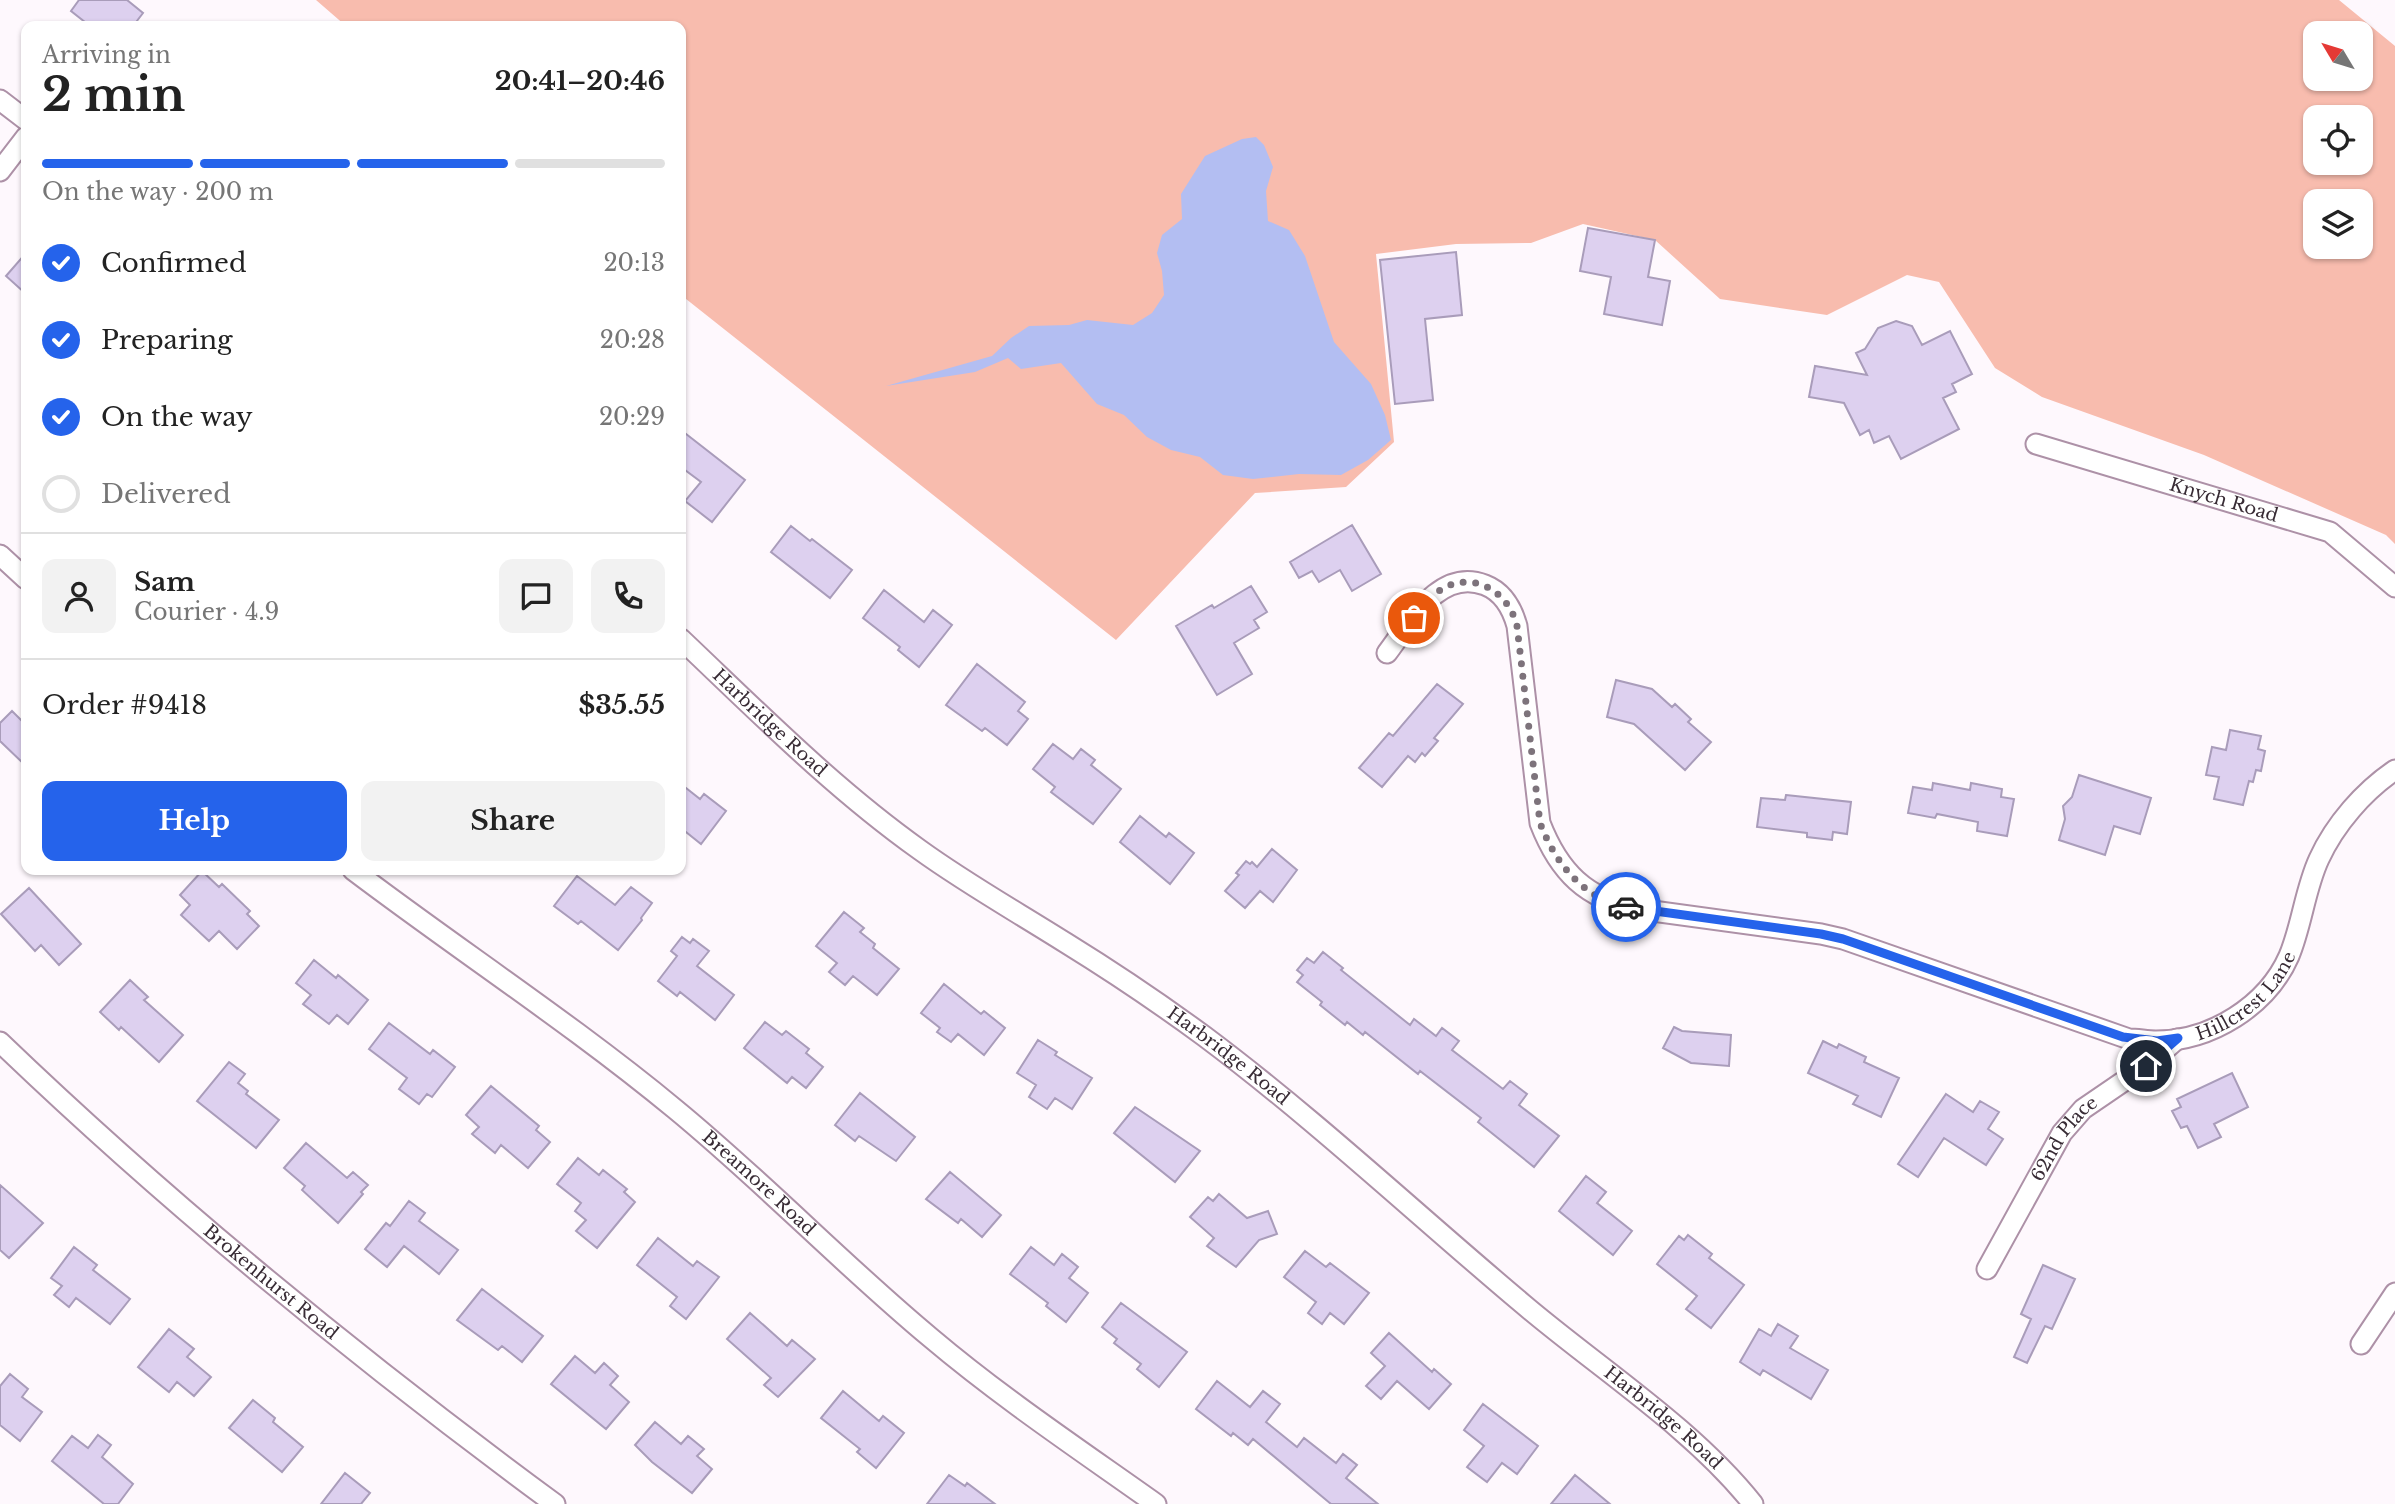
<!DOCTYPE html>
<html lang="en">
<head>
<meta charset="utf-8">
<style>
	body { margin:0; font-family:"Libre Baskerville",serif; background:#f2f2f2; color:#222; height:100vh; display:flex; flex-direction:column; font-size:26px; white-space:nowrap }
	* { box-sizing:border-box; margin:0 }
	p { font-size:23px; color:#767676 }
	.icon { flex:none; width:38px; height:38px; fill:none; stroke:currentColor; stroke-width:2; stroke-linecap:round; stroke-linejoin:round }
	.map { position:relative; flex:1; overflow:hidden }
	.side { position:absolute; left:21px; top:21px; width:665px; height:854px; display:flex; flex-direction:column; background:#fff; border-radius:14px; box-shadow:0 2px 5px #0004 }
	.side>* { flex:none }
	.needle { width:46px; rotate:308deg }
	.buttons { position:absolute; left:2303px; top:21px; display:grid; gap:14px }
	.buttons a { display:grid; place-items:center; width:70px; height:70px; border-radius:14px; background:#fff; box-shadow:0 2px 5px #0004; font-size:35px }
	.pin { position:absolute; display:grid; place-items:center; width:60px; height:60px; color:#fff; margin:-30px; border:4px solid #fff; border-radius:50%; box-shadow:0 2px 7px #0007 }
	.courier { position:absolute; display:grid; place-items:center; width:70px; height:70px; margin:-35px; border:5px solid #2563eb; border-radius:50%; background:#fff; color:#222; box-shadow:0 2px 9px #0007 }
	.overview em { font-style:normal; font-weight:700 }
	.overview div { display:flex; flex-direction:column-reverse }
	.overview { display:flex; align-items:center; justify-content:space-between; height:119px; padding:0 21px }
	h1 { font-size:46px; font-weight:700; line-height:52px }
	.bar { display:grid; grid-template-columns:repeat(4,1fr); gap:10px 7px; align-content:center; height:84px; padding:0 21px }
	.bar i { height:9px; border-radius:5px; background:#e0e0e0 }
	.bar .active { background:#2563eb }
	.bar p { grid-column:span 4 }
	.line { display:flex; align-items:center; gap:18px; padding:0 21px; border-top:2px solid #e0e0e0 }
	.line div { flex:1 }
	.round { display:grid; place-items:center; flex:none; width:74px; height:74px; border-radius:14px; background:#f2f2f2 }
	ol { padding:0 21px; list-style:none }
	li { display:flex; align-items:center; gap:21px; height:77px }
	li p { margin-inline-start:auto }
	li .icon { padding:7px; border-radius:50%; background:#2563eb; color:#fff; stroke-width:4 }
	li:last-child { color:#767676 }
	li i { width:38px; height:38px; border:4px solid #e0e0e0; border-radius:50% }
	.action { display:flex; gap:14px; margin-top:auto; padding:14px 21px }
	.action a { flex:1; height:80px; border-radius:14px; background:#2563eb; color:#fff; font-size:28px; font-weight:700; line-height:80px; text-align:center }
	.action a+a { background:#f2f2f2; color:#222 }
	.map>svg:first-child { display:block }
	.green { fill:#f8bcae; fill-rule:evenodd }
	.water { fill:#b3bef2 }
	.building { fill:#ddd0ef; stroke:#a99cba; stroke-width:2 }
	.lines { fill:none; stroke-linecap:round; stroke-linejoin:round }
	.street-casing { stroke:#ad91a7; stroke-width:23 }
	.street { stroke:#fff; stroke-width:19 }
	.done { stroke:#7d737b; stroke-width:7; stroke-dasharray:0 12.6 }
	.route { stroke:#2563eb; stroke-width:9 }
	.labels { text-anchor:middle; stroke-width:5; stroke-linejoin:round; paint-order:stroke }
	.street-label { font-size:18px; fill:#382c35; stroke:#fff }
</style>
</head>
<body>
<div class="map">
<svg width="2395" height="1504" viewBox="0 0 2395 1504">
	<rect width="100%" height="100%" fill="#fef8fd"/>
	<path class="green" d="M316 0H2339L2395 46V544L2386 535 2204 455 2042 397 1995 368 1939 282 1907 275 1827 315 1720 299 1655 240 1583 224 1531 243 1456 244 1376 254 1394 442 1346 487 1255 493 1116 640 681 295V26H346ZM2315 33H2361V79H2315ZM2315 117H2361V163H2315ZM2315 201H2361V247H2315Z"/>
	<path class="water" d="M1256 137 1264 145 1273 167 1266 191 1268 221 1289 230 1305 256 1334 342 1371 384 1385 415 1391 440 1368 460 1341 475 1299 474 1253 479 1223 475 1200 457 1171 450 1147 437 1124 415 1097 404 1061 363 1021 369 1008 358 975 372 886 386 992 356 1011 338 1029 326 1069 325 1087 320 1133 325 1152 313 1164 295 1162 271 1157 253 1162 235 1182 219 1181 194 1205 156 1242 139Z"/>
	<path class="building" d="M79 0H127L143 13 133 26H90L71 11Z
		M1588 228 1655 240 1648 277 1670 281 1662 325 1604 314 1611 277 1580 271Z
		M1456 252 1462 315 1425 319 1433 400 1395 404 1380 260Z
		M26 253V294L6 276Z
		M1896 321 1912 326 1922 345 1950 331 1972 374 1952 384 1956 392 1943 398 1959 429 1901 459 1889 436 1874 443 1869 430 1860 435 1844 403 1809 397 1815 366 1867 375 1856 353 1865 349 1878 328Z
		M681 430 745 480 712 522 685 501 701 482 681 467Z
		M1352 525 1381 574 1352 591 1340 570 1319 582 1312 571 1299 578 1290 562Z
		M791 526 810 541 812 539 852 570 830 598 771 552Z
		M1251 586 1267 612 1254 620 1259 628 1234 643 1252 674 1217 695 1176 626 1212 605 1214 608Z
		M884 590 924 622 933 610 952 625 919 667 898 650 900 647 863 618Z
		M977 664 1025 702 1018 711 1028 719 1007 745 985 728 982 731 946 705Z
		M1616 680 1652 689 1672 707 1675 704 1691 719 1688 722 1711 742 1685 770 1634 724 1607 717Z
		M1437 684 1463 704 1434 738 1438 741 1425 756 1422 753 1415 762 1408 756 1382 787 1359 768 1389 733 1393 736Z
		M12 711 26 725V766L0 741V723Z
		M2230 730 2261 736 2258 749 2265 751 2261 771 2256 770 2253 782 2249 781 2243 805 2214 799 2219 777 2206 775 2212 747 2226 750Z
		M1053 744 1073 759 1081 749 1095 760 1091 765 1121 789 1093 824 1051 792 1055 787 1033 769Z
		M2079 775 2151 798 2140 834 2114 826 2105 855 2059 840 2065 819 2063 806 2072 797Z
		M1933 783 1970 790 1971 783 2002 789 2001 797 2014 799 2007 836 1977 831 1978 822 1937 814 1935 818 1908 813 1913 787 1932 790Z
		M681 784 700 799 704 794 726 811 701 844 681 828Z
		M1786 795 1851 802 1847 834 1833 832 1832 840 1807 837V833L1757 827 1761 798 1785 800Z
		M1140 816 1166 837 1169 833 1194 853 1170 884 1120 842Z
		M1272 849 1297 870 1273 902 1260 891 1245 908 1225 891 1239 875 1236 873 1246 861 1250 864 1252 862 1257 867Z
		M202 871 219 887 222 884 250 911 247 914 259 926 237 949 219 931 209 941 181 915 190 905 180 895Z
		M577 876 615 905 631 887 652 903 641 918 642 920 618 950 581 921 578 924 554 906Z
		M29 888 81 944 59 965 41 945 35 951 1 914Z
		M844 912 864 928 860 932 875 944 873 948 899 969 877 995 853 976 845 985 829 972 837 963 816 946Z
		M682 937 690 943 693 939 709 951 697 966 734 995 715 1020 680 992 677 996 658 981 677 956 671 951Z
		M1323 952 1343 968 1341 970 1410 1025 1414 1019 1436 1036 1442 1028 1459 1041 1452 1050 1503 1089 1510 1081 1527 1094 1519 1105 1559 1136 1534 1167 1478 1122 1481 1118 1420 1071 1418 1074 1365 1032 1363 1035 1347 1022 1345 1025 1320 1005 1322 1002 1297 982 1303 975 1297 970 1307 958 1314 963Z
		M314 960 336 978 338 975 368 1000 348 1024 337 1015 329 1024 303 1004 311 995 296 983Z
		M130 980 148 997 144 1000 183 1035 159 1062 121 1027 119 1030 100 1012Z
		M944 984 981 1014 984 1011 1005 1028 984 1055 958 1034 951 1042 937 1032 940 1028 921 1013Z
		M765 1022 782 1035 786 1031 809 1049 806 1053 823 1067 806 1088 792 1077 787 1083 744 1048Z
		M389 1023 430 1054 433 1050 455 1067 432 1097 427 1094 419 1104 399 1089 407 1078 369 1049Z
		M1674 1027 1682 1031 1731 1035 1729 1066 1691 1063 1663 1048Z
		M1038 1040 1057 1052 1055 1055 1092 1078 1072 1109 1055 1098 1047 1109 1029 1097 1036 1085 1017 1073Z
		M1823 1041 1837 1048 1839 1044 1866 1057 1864 1062 1899 1078 1881 1117 1853 1104 1858 1096 1808 1073Z
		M229 1062 245 1074 238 1083 248 1091 246 1094 279 1120 256 1148 197 1101Z
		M2232 1073 2248 1107 2214 1124 2221 1137 2198 1148 2187 1126 2181 1128 2172 1111 2181 1107 2177 1099Z
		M491 1086 539 1126 536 1130 550 1142 528 1168 501 1145 495 1153 472 1134 479 1127 466 1115Z
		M860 1093 915 1137 896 1161 859 1136 855 1141 835 1125Z
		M1946 1094 1973 1112 1980 1101 1999 1112 1988 1129 2003 1139 1986 1165 1944 1138 1918 1177 1898 1164Z
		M1135 1107 1200 1151 1175 1182 1114 1133Z
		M306 1143 347 1178 353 1172 368 1185 361 1192 363 1194 338 1223 302 1190 305 1186 284 1168Z
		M578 1158 599 1175 603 1170 627 1189 624 1192 635 1202 597 1248 576 1231 586 1220 575 1211 581 1203 557 1184Z
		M950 1172 1001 1215 982 1237 961 1219 958 1223 926 1199Z
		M1586 1176 1606 1192 1597 1203 1632 1231 1613 1255 1559 1211Z
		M0 1185 43 1223 9 1258 0 1250Z
		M1219 1194 1247 1218 1268 1211 1277 1234 1259 1240 1236 1267 1207 1246 1214 1238 1190 1217 1208 1197 1213 1201Z
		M409 1201 425 1213 419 1221 458 1250 439 1274 404 1246 387 1267 365 1249 386 1223 390 1226Z
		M1688 1235 1712 1254 1709 1258 1744 1285 1711 1328 1686 1309 1697 1296 1657 1264 1679 1236 1684 1240Z
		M658 1238 693 1266 697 1261 719 1277 686 1319 670 1306 677 1297 637 1265Z
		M74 1247 97 1265 93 1270 130 1299 110 1324 76 1298 69 1307 54 1295 62 1286 51 1278Z
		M1031 1247 1054 1265 1062 1254 1078 1267 1069 1278 1088 1293 1066 1322 1046 1306 1048 1303 1010 1274Z
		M1305 1251 1326 1267 1330 1263 1369 1293 1344 1324 1330 1313 1322 1324 1308 1313 1316 1302 1284 1277Z
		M2043 1265 2075 1279 2052 1329 2045 1326 2027 1363 2014 1357 2031 1319 2021 1314Z
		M482 1289 543 1336 522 1362 502 1346 498 1350 457 1320Z
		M1121 1303 1187 1352 1159 1387 1137 1369 1141 1364 1114 1343 1117 1339 1102 1327Z
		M750 1313 787 1346 792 1340 815 1359 778 1397 764 1385 771 1378 727 1339Z
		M1778 1324 1798 1336 1790 1348 1828 1370 1811 1399 1763 1370 1760 1375 1740 1362 1759 1329 1771 1336Z
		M169 1329 194 1349 187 1357 211 1377 194 1396 177 1382 169 1392 138 1367Z
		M1389 1333 1432 1372 1434 1369 1451 1384 1429 1409 1397 1381 1381 1399 1366 1386 1385 1366 1371 1353Z
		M575 1356 595 1373 604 1363 618 1376 610 1385 629 1402 606 1429 551 1384Z
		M10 1374 28 1389 22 1397 42 1412 20 1441 0 1425V1386Z
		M1217 1381 1250 1407 1263 1391 1280 1404 1266 1422 1297 1447 1304 1438 1336 1463 1343 1454 1357 1465 1346 1478 1378 1504H1331L1253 1439 1248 1445 1233 1433 1231 1436 1196 1409Z
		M843 1391 879 1421 883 1416 904 1433 876 1468 857 1452 860 1449 821 1418Z
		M253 1400 275 1418 273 1422 303 1447 282 1472 229 1428Z
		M1483 1404 1538 1446 1517 1474 1502 1463 1487 1482 1467 1467 1484 1446 1464 1430Z
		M655 1422 681 1444 688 1436 704 1449 697 1456 712 1469 692 1493 652 1462 635 1445Z
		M98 1435 111 1445 102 1457 133 1484 118 1504H104L52 1461 72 1436 88 1448Z
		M345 1473 370 1493 361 1504H321Z
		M949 1475 965 1486 967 1483 995 1504H927Z
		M1575 1475 1610 1504H1551Z"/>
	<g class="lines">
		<g class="street-casing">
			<g id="street">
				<path d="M0 100 26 120"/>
				<path d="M0 171 26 137"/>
				<path id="s1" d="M2036 444 2330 532 2395 587"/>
				<path d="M0 555 26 579"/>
				<path id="s2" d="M681 639C758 712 833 788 920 850 967 884 1017 912 1066 943 1113 972 1159 1003 1204 1036 1315 1119 1417 1215 1523 1304 1597 1367 1693 1428 1753 1504"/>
				<path id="s3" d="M1387 653C1410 623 1439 567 1485 585 1503 592 1512 608 1517 626L1540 823C1559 872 1586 899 1638 909L1821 934 1843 939 2129 1039C2138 1039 2147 1041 2156 1041 2211 1041 2267 1006 2289 956 2302 925 2305 889 2319 859 2335 824 2364 791 2395 770"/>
				<path id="s4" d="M353 870C460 951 572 1024 675 1109 764 1182 843 1265 931 1338 1002 1398 1080 1450 1156 1504"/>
				<path id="s5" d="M0 1042C174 1209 361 1361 555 1504"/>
				<path id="s6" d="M1987 1269 2062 1133 2083 1109 2146 1066 2177 1039"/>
				<path d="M2361 1344 2395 1293"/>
			</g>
		</g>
		<use href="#street" class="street"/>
	</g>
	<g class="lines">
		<path class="done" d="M1414 618C1421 609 1427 599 1436 593 1469 568 1508 589 1517 626L1540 823C1555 862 1582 898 1626 907"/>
		<path class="route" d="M1626 907 1821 934 1843 939 2123 1037 2157 1041 2178 1038 2146 1066"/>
	</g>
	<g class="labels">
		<g class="street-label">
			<text dy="6" stroke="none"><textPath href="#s1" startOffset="196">Knych Road</textPath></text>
			<text dy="6" stroke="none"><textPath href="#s2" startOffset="122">Harbridge Road</textPath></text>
			<text dy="6" stroke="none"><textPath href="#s3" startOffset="1162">Hillcrest Lane</textPath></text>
			<text dy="6" stroke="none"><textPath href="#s2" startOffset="690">Harbridge Road</textPath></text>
			<text dy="6" stroke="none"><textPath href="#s6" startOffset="152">62nd Place</textPath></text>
			<text dy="6" stroke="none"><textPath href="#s4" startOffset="513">Breamore Road</textPath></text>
			<text dy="6" stroke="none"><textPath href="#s5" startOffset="362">Brokenhurst Road</textPath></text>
			<text dy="6" stroke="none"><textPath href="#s2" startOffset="1256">Harbridge Road</textPath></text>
		</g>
	</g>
</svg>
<div class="buttons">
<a><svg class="needle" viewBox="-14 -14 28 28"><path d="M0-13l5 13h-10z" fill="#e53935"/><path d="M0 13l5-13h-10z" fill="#767676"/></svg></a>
<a><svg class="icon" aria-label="locate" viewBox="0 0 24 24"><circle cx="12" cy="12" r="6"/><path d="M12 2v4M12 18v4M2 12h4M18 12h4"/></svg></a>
<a><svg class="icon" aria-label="layers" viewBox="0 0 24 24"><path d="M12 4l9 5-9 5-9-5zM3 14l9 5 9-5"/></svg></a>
</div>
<div class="pin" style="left:1414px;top:618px;background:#ea580c"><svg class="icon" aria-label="bag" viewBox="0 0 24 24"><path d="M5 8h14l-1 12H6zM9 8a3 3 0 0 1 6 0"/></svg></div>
<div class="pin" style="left:2146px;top:1066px;background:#1f2937"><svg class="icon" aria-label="home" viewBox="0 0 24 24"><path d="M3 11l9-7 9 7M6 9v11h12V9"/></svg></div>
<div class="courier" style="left:1626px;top:907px"><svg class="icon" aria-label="car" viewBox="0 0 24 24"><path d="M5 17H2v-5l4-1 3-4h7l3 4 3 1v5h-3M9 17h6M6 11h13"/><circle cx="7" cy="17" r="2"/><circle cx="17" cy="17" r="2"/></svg></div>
<section class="side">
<div class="overview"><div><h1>2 min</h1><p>Arriving in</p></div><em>20:41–20:46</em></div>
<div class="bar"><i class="active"></i><i class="active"></i><i class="active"></i><i></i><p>On the way · 200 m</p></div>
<ol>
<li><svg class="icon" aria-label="check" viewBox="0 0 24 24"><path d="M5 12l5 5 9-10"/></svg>Confirmed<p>20:13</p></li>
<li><svg class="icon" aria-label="check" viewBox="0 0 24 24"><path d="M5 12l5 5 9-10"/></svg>Preparing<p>20:28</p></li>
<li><svg class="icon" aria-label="check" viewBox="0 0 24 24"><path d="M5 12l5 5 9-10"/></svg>On the way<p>20:29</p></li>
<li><i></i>Delivered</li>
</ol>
<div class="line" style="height:126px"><a class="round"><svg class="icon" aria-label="person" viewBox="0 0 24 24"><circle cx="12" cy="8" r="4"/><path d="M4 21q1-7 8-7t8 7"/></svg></a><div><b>Sam</b><p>Courier · 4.9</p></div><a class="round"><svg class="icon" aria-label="chat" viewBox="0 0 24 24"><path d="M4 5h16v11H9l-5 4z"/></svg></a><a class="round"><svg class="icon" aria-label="phone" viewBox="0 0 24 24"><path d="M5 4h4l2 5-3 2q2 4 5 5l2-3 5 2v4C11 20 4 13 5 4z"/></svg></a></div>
<div class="line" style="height:91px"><div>Order #9418</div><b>$35.55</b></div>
<div class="action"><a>Help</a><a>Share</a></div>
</section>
</div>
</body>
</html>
